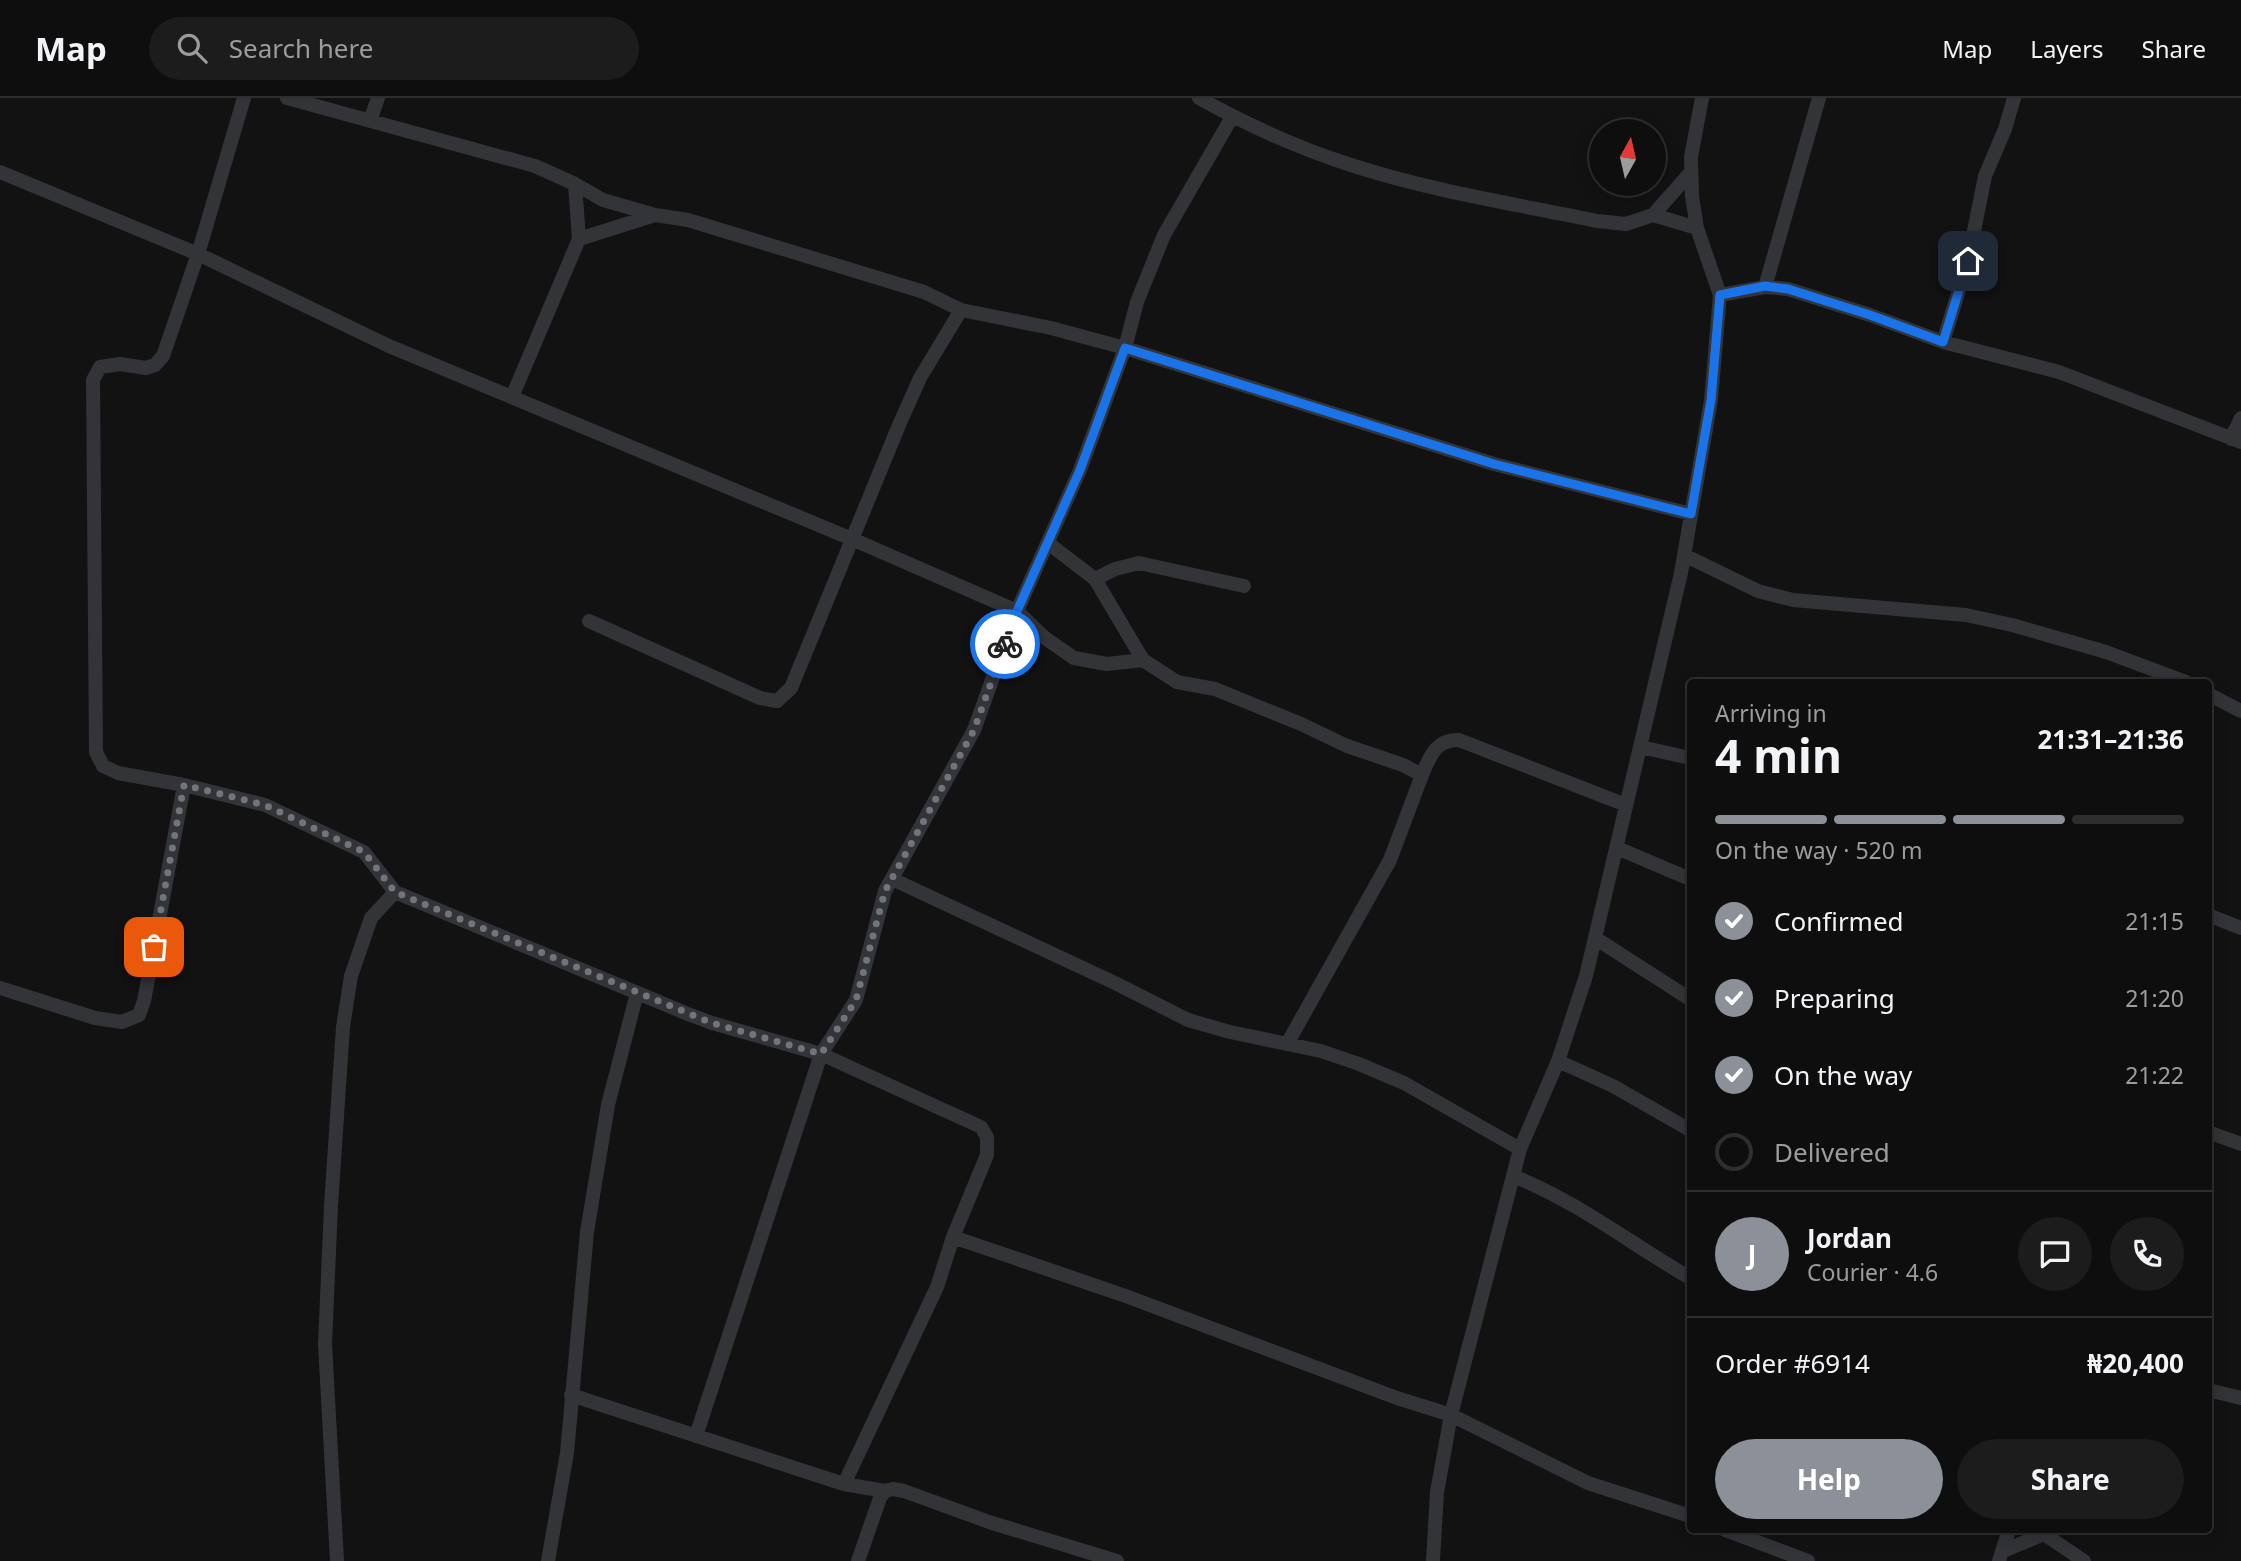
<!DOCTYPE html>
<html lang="en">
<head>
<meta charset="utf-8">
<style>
	body { margin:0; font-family:"Noto Sans",sans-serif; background:#1c1c1c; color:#f1f3f6; height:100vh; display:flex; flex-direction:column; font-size:26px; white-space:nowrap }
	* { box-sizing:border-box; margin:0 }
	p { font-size:23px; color:#9b9c9e }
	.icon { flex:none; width:38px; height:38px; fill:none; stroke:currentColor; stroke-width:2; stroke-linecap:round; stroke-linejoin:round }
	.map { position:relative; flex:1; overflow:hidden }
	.drawer { position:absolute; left:1687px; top:581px; width:525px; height:854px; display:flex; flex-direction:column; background:#0e0e0e; border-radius:7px; box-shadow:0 4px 18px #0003,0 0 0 2px #2e2e2e }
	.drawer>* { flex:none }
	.needle { width:46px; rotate:8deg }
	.fabs { position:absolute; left:1589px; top:21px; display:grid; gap:14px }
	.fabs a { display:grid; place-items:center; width:77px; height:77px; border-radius:50%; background:#0e0e0e; box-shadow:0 4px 18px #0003,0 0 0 2px #2e2e2e; font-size:35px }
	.pin { position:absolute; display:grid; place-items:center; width:60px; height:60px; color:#fff; margin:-30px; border-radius:14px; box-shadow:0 4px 10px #0006 }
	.courier { position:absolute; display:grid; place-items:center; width:70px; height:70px; margin:-35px; border:5px solid #1a73e8; border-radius:50%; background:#fff; color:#222; box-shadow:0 2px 9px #0007 }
	.headline em { font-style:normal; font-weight:700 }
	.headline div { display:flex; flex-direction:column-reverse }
	.headline { display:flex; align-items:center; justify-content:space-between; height:119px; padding:0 28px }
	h1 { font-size:46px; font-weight:700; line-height:52px }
	.bar { display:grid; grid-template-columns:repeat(4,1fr); gap:10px 7px; align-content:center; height:84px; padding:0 28px }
	.bar i { height:9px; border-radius:5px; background:#2e2e2e }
	.bar .active { background:#8c9099 }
	.bar p { grid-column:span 4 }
	.line { display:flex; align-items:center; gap:18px; padding:0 28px; border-top:2px solid #2e2e2e }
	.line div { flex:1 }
	.round { display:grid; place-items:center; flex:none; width:74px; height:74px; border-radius:37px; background:#1c1c1c }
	ol { padding:0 28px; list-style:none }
	li { display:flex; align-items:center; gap:21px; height:77px }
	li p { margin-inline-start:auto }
	li .icon { padding:7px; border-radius:50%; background:#8c9099; color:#fff; stroke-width:4 }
	li:last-child { color:#9b9c9e }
	li i { width:38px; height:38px; border:4px solid #2e2e2e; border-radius:50% }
	.action { display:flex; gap:14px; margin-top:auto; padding:14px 28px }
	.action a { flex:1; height:80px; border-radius:42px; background:#8c9099; color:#fff; font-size:28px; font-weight:700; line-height:80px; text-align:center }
	.action a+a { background:#1c1c1c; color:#f1f3f6 }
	header { display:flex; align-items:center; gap:42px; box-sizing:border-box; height:98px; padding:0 35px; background:#0e0e0e; border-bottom:2px solid #2e2e2e }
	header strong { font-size:33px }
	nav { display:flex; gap:38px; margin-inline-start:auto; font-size:24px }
	.search { width:490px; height:63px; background:#1c1c1c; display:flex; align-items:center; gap:18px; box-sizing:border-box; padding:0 24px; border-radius:38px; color:#9b9c9e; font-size:26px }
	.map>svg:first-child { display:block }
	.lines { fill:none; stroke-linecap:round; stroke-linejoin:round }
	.minor { stroke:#333438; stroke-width:14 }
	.done { stroke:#71747b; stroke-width:7; stroke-dasharray:0 12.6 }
	.route { stroke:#1a73e8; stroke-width:9 }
</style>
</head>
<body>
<header>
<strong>Map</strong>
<div class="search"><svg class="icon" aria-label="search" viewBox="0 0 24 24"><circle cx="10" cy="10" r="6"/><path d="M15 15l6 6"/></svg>Search here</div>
<nav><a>Map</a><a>Layers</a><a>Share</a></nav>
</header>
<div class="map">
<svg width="2241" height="1463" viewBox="0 0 2241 1463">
	<rect width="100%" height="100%" fill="#121213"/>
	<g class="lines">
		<path class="minor" d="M244 0 198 156 163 258 155 267 146 270 120 266 100 269 93 282 96 654 103 668 118 675 184 687 265 707 364 754 395 794 688 916 712 925 821 956 981 1029 987 1039V1057L953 1139
			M287 0 535 68 575 86 603 102 655 117 688 122 924 194 961 212 1051 230 1125 250 1494 366 1691 416
			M1199 0C1247 27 1298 50 1351 67 1431 93 1515 106 1597 123L1626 126 1653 117 1691 74
			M370 23 378 0
			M0 74 198 156 389 248 852 441 1017 513 1045 540 1074 560 1107 566 1143 562
			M1653 117 1697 130
			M579 141 655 117
			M1765 189 1819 0
			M1720 197 1765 189 1788 191 1870 217 1943 244 2059 274 2241 344
			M1943 244 1968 163 1985 78 2005 31 2014 0
			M512 299 579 141 575 86
			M2231 341 2241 320
			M1048 445 1095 481 1143 562 1177 584 1215 591 1301 626 1347 648 1403 667 1422 677C1430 658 1436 641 1459 642L1626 707
			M1684 457 1758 493 1793 502 1966 517 2012 527 2106 554 2186 584
			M1095 481 1115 471 1139 465 1244 488
			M589 523 760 600 777 603 791 590 899 327 920 280 961 212
			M2208 596 2241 613
			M1641 649 1690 660
			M1617 750 1690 781
			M892 781 1115 885 1188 922 1230 934 1321 953 1359 966 1404 985 1520 1051
			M2208 817 2241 830
			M1595 840 1690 901
			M0 890 95 920 122 924 139 917 144 903 184 687
			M1287 946 1390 762 1422 677
			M1558 963 1613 988 1690 1032
			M2208 1034 2241 1046
			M1513 1078C1577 1103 1631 1146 1690 1180
			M2208 1292 2241 1300
			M571 1297 844 1386 885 1393 893 1391 904 1393 992 1425 1117 1463
			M696 1338 821 956 856 902 885 793 974 632 1017 513 1080 372 1125 250 1137 204 1164 137 1232 19
			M844 1386 937 1189 953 1139 1123 1197 1397 1300 1451 1317 1588 1385 1690 1418
			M1725 1432 1808 1463
			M2041 1432 2044 1436 2084 1463
			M2003 1453 2044 1436
			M337 1463 325 1246 331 1108 343 929 351 878 371 820 395 794
			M548 1463 567 1355 587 1134 608 1007 637 895
			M858 1463 880 1400 885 1393
			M1433 1463 1437 1394 1451 1317 1520 1051 1558 963 1586 878 1681 475 1711 302 1720 197 1697 130 1692 98 1691 59 1702 0
			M1999 1463 2009 1432"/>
	</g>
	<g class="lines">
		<path class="done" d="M154 849 184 687 265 707 364 754 395 794 712 925 821 956 856 902 885 793 974 632 1005 546"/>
		<path class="route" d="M1005 546 1017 513 1080 372 1125 250 1494 366 1691 416 1711 302 1720 197 1765 188 1788 191 1870 217 1943 244 1968 163"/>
	</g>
</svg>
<div class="fabs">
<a><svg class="needle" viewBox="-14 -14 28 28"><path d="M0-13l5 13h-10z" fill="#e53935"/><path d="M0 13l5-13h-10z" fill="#9b9c9e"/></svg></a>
</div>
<div class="pin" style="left:154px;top:849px;background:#ea580c"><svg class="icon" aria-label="bag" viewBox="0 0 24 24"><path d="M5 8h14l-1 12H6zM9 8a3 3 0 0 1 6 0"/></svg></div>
<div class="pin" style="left:1968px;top:163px;background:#1f2937"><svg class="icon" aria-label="home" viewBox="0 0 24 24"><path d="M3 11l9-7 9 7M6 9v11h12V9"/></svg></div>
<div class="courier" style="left:1005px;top:546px"><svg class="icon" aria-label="bike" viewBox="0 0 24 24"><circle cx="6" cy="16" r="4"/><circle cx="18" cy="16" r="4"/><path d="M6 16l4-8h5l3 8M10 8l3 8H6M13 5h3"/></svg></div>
<section class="drawer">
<div class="headline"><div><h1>4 min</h1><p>Arriving in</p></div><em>21:31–21:36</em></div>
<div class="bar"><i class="active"></i><i class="active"></i><i class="active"></i><i></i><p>On the way · 520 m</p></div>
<ol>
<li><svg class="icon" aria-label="check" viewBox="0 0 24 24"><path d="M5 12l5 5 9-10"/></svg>Confirmed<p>21:15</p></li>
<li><svg class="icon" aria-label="check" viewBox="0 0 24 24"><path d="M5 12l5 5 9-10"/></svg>Preparing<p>21:20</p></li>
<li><svg class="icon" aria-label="check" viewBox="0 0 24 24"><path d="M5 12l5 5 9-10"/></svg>On the way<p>21:22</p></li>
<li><i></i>Delivered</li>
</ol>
<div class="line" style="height:126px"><b class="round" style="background:#8c9099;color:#fff">J</b><div><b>Jordan</b><p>Courier · 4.6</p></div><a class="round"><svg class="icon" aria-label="chat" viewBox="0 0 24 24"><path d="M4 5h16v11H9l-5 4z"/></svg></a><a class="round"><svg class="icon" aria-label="phone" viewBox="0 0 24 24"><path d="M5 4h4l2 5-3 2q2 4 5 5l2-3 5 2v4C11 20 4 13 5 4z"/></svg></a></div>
<div class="line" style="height:91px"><div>Order #6914</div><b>₦20,400</b></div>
<div class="action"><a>Help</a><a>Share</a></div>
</section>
</div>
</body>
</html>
